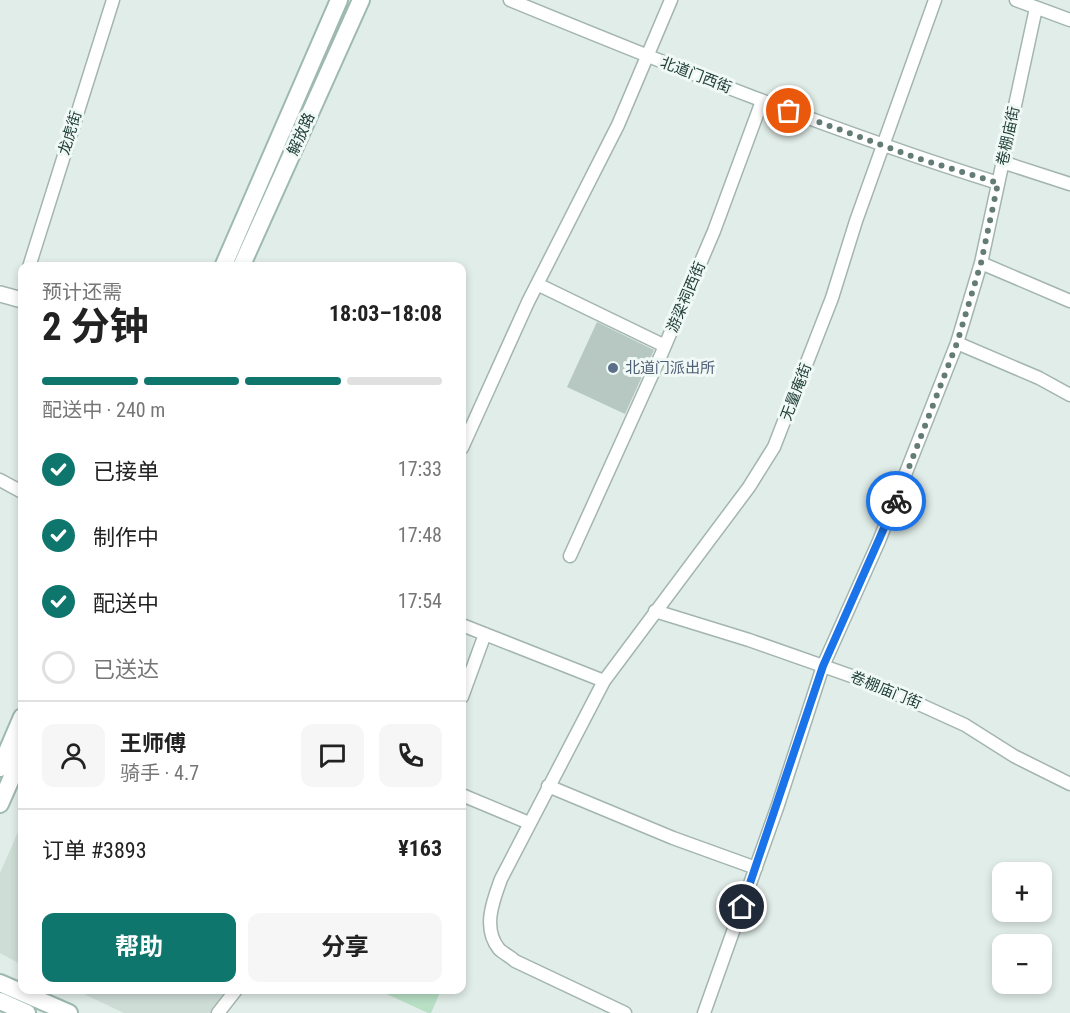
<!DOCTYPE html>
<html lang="zh">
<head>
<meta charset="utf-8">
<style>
	body { margin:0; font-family:"Roboto Condensed","Noto Sans SC",sans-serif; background:#f6f6f6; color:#222; height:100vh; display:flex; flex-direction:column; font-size:22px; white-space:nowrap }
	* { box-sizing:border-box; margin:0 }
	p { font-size:20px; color:#767676 }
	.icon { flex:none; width:33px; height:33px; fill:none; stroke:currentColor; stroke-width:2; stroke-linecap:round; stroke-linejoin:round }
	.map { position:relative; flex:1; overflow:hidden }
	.side { position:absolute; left:18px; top:262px; width:448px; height:732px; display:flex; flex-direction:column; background:#fff; border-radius:12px; box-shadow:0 3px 9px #0003 }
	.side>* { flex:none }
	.fabs { position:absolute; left:992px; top:862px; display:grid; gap:12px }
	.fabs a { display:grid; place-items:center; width:60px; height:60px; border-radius:12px; background:#fff; box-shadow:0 3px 9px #0003; font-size:30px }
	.pin { position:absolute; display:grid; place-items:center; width:51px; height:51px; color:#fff; margin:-26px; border:3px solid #fff; border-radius:50%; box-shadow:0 2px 6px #0007 }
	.courier { position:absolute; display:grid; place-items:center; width:60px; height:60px; margin:-30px; border:4px solid #1a73e8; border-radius:50%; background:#fff; color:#222; box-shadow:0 2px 8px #0007 }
	.head em { font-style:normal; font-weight:700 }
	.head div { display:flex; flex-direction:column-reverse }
	.head { display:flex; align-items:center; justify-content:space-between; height:102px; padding:0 24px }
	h1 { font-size:39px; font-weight:700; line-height:45px }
	.bar { display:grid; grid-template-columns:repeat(4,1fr); gap:9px 6px; align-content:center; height:72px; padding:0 24px }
	.bar i { height:8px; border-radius:4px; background:#e0e0e0 }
	.bar .selected { background:#0f766e }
	.bar p { grid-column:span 4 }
	.line { display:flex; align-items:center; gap:15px; padding:0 24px; border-top:2px solid #e0e0e0 }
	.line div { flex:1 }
	.round { display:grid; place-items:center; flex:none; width:63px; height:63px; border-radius:12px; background:#f6f6f6 }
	ol { padding:0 24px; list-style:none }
	li { display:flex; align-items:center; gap:18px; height:66px }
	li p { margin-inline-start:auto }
	li .icon { padding:6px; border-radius:50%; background:#0f766e; color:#fff; stroke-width:4 }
	li:last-child { color:#767676 }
	li i { width:33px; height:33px; border:3px solid #e0e0e0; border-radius:50% }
	.action { display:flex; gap:12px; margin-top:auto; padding:12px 24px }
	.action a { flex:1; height:69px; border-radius:12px; background:#0f766e; color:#fff; font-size:24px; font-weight:700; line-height:69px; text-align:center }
	.action a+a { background:#f6f6f6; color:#222 }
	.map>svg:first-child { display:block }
	.built { fill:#cfddd7 }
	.green { fill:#b8e0c5 }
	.building { fill:#b6c8c1 }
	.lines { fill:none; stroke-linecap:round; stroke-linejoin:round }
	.minor-casing { stroke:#a3b5b0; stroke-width:15 }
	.tertiary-casing { stroke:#a3b5b0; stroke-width:18 }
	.secondary-casing { stroke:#9eb9b1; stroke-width:20 }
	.minor { stroke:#fff; stroke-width:12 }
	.tertiary { stroke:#fff; stroke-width:15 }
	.secondary { stroke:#fff; stroke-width:16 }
	.done { stroke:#647c76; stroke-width:6; stroke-dasharray:0 10.8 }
	.route { stroke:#1a73e8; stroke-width:8 }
	.service-dot { fill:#5c6f8a; stroke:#f1f9f6; stroke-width:2 }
	.labels { text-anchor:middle; stroke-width:6; stroke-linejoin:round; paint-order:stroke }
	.street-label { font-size:15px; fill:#203f38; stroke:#f1f9f6 }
	.service-label { font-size:15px; fill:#4e5e75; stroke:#f1f9f6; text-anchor:start }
</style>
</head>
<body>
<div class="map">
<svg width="1070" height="1013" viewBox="0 0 1070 1013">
	<rect width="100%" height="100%" fill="#e1ede8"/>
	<path class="built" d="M22 823V965L0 953V873Z
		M75 990H229L211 1013H124Z"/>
	<path class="green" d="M378 990H441L431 1013H428Z"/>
	<path class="building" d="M597 322 654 350 625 414 567 387Z"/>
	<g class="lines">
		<g class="minor-casing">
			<path id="minor" d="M510 0C671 66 832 131 998 183
				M1016 0 1070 20
				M1002 162 1070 184
				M981 263 1070 301
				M29 267 113 0
				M537 284 665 346
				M957 343 1039 378 1070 395
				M462 448 528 302 618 125 671 0
				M0 480 22 492
				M570 556 661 355 714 231 762 101
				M655 611 749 640 877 685 965 725 1014 756 1070 784
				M462 625 604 681
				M462 697 485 634
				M548 786 673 838 756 868
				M462 795 529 823
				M218 1013 236 990
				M625 1013 515 961C511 957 503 953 499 949 482 928 493 901 501 879L604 681 749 487 774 447 832 298 856 221 935 0
				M704 1013 778 805 823 666 879 541 957 343 981 263 1036 8"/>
		</g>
		<g class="tertiary-casing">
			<path id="tertiary" d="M0 294 22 300"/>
		</g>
		<g class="secondary-casing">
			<path id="secondary" d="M223 267 339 0
				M241 267 361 0
				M0 768 22 717
				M0 804 22 754
				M0 983 69 1013
				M0 1001 27 1013"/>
		</g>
		<use href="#minor" class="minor"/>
		<use href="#tertiary" class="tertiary"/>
		<use href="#secondary" class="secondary"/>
	</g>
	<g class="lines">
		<path class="done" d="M789 111 917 158 998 183 981 263 957 343 896 501"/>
		<path class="route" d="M742 907 823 666 896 501"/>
	</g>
	<circle class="service-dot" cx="613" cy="368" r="6"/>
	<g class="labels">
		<g class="street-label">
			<text transform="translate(696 75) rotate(21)" y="5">北道门西街</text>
			<text transform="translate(70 133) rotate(-73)" y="5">龙虎街</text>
			<text transform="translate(301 134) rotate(-66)" y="5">解放路</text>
			<text transform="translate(1008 136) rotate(-78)" y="5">卷棚庙街</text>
			<text transform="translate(686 297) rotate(-67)" y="5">游梁祠西街</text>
			<text transform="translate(796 392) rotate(-69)" y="5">无量庵街</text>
			<text transform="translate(886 690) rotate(22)" y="5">卷棚庙门街</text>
		</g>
		<g class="service-label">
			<text x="625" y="373">北道门派出所</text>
		</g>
	</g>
</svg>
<div class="fabs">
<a>+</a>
<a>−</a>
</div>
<div class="pin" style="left:789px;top:111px;background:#ea580c"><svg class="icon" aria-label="bag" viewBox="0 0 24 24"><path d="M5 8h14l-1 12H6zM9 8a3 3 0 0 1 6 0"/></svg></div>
<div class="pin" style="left:742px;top:907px;background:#1f2937"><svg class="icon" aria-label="home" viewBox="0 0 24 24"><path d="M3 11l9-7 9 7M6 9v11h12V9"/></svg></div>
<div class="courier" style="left:896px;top:501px"><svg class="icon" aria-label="bike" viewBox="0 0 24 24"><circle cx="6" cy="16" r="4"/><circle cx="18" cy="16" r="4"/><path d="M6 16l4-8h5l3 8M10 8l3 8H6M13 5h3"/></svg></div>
<section class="side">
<div class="head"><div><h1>2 分钟</h1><p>预计还需</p></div><em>18:03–18:08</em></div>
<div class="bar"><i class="selected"></i><i class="selected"></i><i class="selected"></i><i></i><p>配送中 · 240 m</p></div>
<ol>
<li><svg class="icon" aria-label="check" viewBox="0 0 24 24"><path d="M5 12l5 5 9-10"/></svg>已接单<p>17:33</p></li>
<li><svg class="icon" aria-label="check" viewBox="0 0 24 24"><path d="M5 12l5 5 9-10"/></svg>制作中<p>17:48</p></li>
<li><svg class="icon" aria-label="check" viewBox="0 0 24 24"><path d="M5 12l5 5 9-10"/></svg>配送中<p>17:54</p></li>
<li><i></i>已送达</li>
</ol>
<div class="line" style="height:108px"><a class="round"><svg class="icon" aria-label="person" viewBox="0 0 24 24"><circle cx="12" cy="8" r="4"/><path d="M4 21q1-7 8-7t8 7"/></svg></a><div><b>王师傅</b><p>骑手 · 4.7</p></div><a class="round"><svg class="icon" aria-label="chat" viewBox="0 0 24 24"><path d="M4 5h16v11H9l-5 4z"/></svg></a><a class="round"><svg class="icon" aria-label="phone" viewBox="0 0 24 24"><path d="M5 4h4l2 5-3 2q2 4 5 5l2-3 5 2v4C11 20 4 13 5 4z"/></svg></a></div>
<div class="line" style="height:78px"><div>订单 #3893</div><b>¥163</b></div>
<div class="action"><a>帮助</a><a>分享</a></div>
</section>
</div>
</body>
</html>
